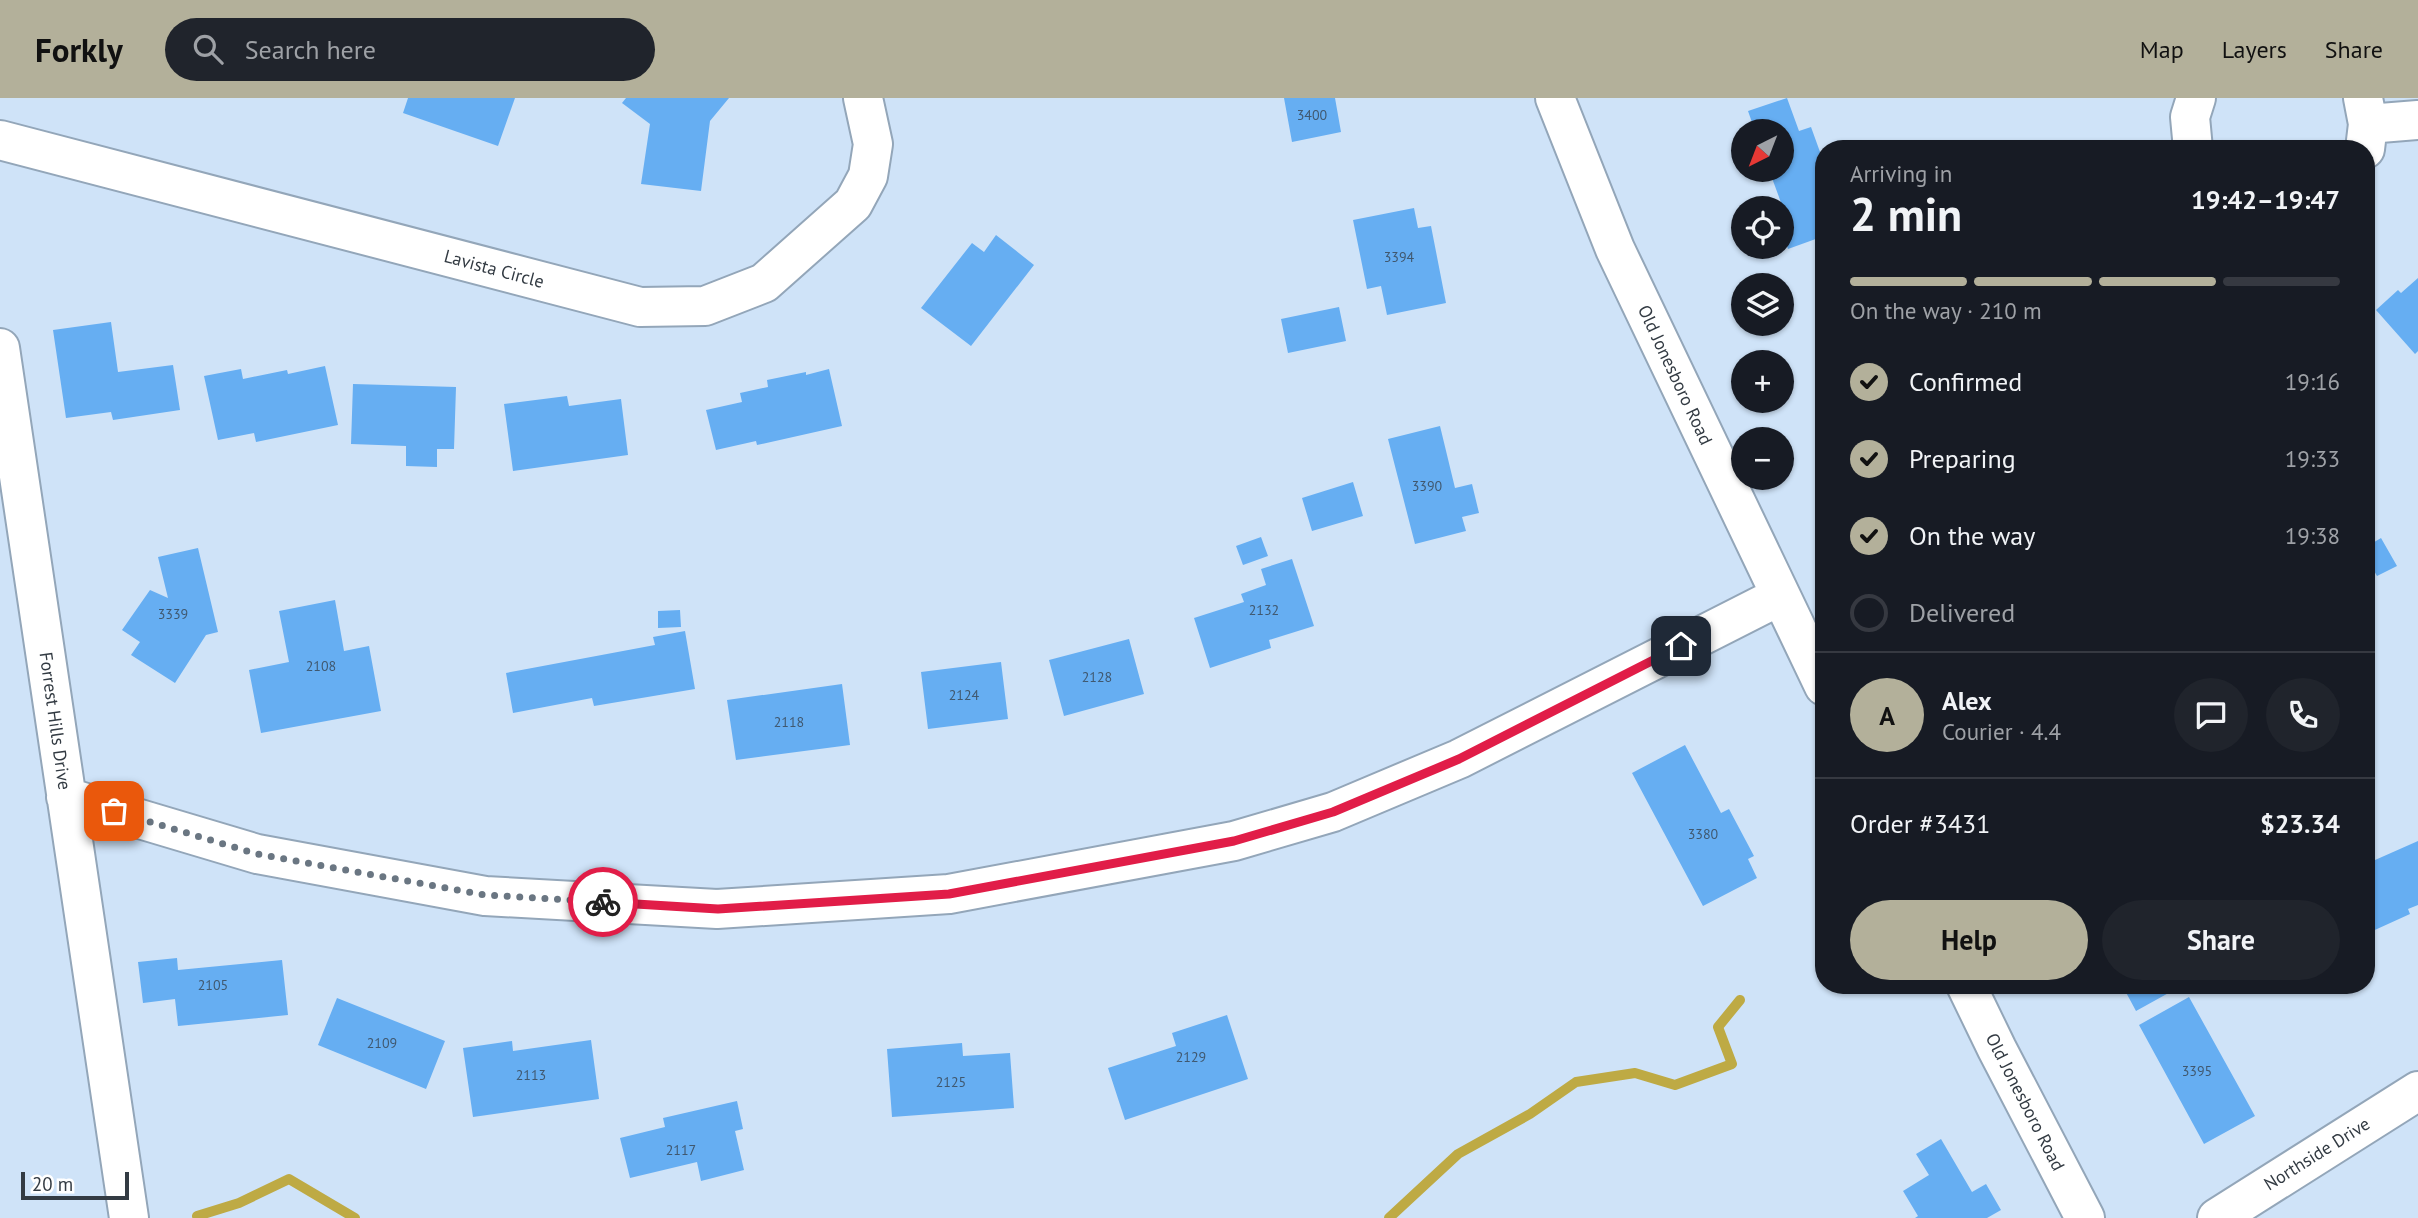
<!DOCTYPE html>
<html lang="en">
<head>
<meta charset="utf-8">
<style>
	body { margin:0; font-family:"PT Sans",sans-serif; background:#20242c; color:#f1f3f6; height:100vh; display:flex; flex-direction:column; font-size:26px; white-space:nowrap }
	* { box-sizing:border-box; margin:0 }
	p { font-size:23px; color:#9ea1a6 }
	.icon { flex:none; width:38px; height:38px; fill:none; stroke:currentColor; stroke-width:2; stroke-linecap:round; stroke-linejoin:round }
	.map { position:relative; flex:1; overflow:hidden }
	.panel { position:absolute; left:1815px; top:42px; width:560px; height:854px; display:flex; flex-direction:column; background:#171b24; border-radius:28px; box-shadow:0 2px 5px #0004 }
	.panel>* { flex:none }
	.needle { width:46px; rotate:222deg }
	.controls { position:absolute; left:1731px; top:21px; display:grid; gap:14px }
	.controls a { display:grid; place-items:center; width:63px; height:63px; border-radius:50%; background:#171b24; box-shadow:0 2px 5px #0004; font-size:35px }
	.scale { position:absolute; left:21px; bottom:18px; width:108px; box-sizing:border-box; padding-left:7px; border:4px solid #333b43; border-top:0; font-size:19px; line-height:24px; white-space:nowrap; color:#333b43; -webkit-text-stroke:5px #fff; paint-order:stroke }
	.pin { position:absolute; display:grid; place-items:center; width:60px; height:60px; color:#fff; margin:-30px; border-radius:14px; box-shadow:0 4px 10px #0006 }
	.courier { position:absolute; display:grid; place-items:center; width:70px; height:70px; margin:-35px; border:5px solid #e11d48; border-radius:50%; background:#fff; color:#222; box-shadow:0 2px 9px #0007 }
	.head em { font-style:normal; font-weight:600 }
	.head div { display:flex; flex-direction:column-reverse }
	.head { display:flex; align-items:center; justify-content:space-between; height:119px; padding:0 35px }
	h1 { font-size:46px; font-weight:600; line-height:52px }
	.bar { display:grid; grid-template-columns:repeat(4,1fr); gap:10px 7px; align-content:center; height:84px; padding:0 35px }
	.bar i { height:9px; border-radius:5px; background:#363941 }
	.bar .active { background:#b3b09a }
	.bar p { grid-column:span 4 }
	.line { display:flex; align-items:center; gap:18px; padding:0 35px; border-top:2px solid #363941 }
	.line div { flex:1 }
	.round { display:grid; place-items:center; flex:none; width:74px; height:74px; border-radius:37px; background:#20242c }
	ol { padding:0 35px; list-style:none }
	li { display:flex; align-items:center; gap:21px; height:77px }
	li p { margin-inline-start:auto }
	li .icon { padding:7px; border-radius:50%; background:#b3b09a; color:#111; stroke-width:4 }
	li:last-child { color:#9ea1a6 }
	li i { width:38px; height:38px; border:4px solid #363941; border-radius:50% }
	.cta { display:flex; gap:14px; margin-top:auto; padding:14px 35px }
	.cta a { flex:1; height:80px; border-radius:42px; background:#b3b09a; color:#111; font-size:28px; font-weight:600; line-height:80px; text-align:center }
	.cta a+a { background:#20242c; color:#f1f3f6 }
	header { display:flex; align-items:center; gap:42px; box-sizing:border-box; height:98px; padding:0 35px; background:#b3b09a; color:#111 }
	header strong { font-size:33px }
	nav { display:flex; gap:38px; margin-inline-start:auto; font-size:24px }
	.search { width:490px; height:63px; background:#20242c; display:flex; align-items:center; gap:18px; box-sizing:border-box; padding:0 24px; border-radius:38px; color:#9ea1a6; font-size:26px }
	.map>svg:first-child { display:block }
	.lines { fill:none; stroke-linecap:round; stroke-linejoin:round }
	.stream { stroke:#beaa44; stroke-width:10 }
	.building { fill:#66aef2 }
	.minor-casing { stroke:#93a6b9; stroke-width:42 }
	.minor { stroke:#fff; stroke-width:38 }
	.done { stroke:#6a7682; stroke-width:7; stroke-dasharray:0 12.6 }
	.route { stroke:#e11d48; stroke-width:9 }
	.labels { text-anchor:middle; stroke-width:7; stroke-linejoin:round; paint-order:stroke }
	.number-label { font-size:14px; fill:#40586f }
	.street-label { font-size:18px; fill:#333b43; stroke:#fff }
</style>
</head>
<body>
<header>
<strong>Forkly</strong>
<div class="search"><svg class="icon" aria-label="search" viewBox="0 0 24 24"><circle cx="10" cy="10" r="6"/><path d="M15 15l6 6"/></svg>Search here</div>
<nav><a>Map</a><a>Layers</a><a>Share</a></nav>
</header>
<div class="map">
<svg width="2418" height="1120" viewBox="0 0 2418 1120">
	<rect width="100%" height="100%" fill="#cfe3f8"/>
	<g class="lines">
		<path class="stream" d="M197 1118 239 1105 289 1081 355 1120
			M1389 1120 1458 1056 1530 1016 1576 984 1635 975 1675 987 1732 966 1718 929 1740 902"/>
	</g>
	<path class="building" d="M408 0H515L498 48 403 15Z
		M626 0H729L710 23 701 93 641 86 650 26 622 5Z
		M1284 0H1335L1341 34 1292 44Z
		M1787 0 1799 33 1811 29 1824 65V138L1788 151 1782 133 1783 110 1769 72H1782V33H1755L1748 13Z
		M1414 110 1418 130 1431 128 1446 205 1387 217 1381 188 1367 191 1353 122Z
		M996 137 1034 167 971 248 921 210 972 145 984 154Z
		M2418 180V253L2415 256 2376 212 2398 192 2401 195Z
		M1339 209 1346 243 1288 255 1281 221Z
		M111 224 118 274 173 267 180 312 113 322 111 314 66 320 53 232Z
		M325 268 338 327 256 344 254 335 218 342 204 278 241 271 243 281 287 272 288 276Z
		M829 271 842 328 757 347 756 343 716 352 706 312 742 304 740 295 768 289 767 282 806 274V277Z
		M353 286 456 289 454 351H437V369L406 368V348L351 346Z
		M567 298 569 308 621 301 628 357 513 373 504 306Z
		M1440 328 1455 390 1472 386 1479 415 1462 419 1466 433 1415 446 1388 341Z
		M1353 384 1363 418 1312 433 1302 400Z
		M1261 439 1268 458 1243 467 1236 448Z
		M2381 440 2397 468 2377 478 2366 459V449Z
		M198 450 218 534 206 537 175 585 131 557 140 544 122 532 150 492 168 500 158 459Z
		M1292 461 1314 528 1269 542 1271 550 1210 570 1194 520 1244 504 1241 496 1266 487 1261 471Z
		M335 502 344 553 369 548 381 613 261 635 249 572 289 564 279 513Z
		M680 512 681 529 658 530V513Z
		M685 533 695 591 594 608 592 600 513 615 506 575 655 547 653 539Z
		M1129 541 1144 596 1064 618 1049 562Z
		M1001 564 1008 621 928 631 921 574Z
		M842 586 850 647 736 662 727 602Z
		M1685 647 1721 715 1729 711 1754 758 1748 761 1757 780 1703 808 1632 675Z
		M2418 743V807L2408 811 2410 816 2366 836V766Z
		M177 860 178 872 282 862 288 917 178 928 175 901 143 905 138 864Z
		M2122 887H2183L2136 913Z
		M2189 899 2255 1018 2204 1046 2139 927Z
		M337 900 445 943 426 991 318 947Z
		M1227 917 1248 981 1125 1022 1108 970 1176 948 1172 935Z
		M591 942 599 1001 473 1019 463 950 512 943 513 953Z
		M962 945 963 958 1010 955 1014 1010 892 1019 887 951Z
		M737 1003 743 1031 735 1033 744 1072 701 1083 697 1064 630 1080 620 1040 665 1029 663 1020Z
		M1941 1041 1972 1094 1986 1086 2001 1112 1987 1120H1915L1918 1118 1903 1093 1929 1077 1916 1056Z"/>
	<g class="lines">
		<g class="minor-casing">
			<path id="minor" d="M1555 0 1615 151 1824 588
				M2363 0 2368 26 2365 51
				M2368 26 2418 22
				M0 42 640 209 705 208 764 185 853 106 868 78 873 46 863 0
				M2193 51 2190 19 2196 0
				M0 250 129 1120
				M66 699 257 756 485 798 717 811 949 796 1234 743 1333 714 1459 661 1780 498
				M1966 887 1997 951 2085 1120
				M2217 1120 2418 993"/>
		</g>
		<use href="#minor" class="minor"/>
	</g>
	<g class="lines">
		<path class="done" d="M114 713 257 756 485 797 603 804"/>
		<path class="route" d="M603 804 718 811 949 796 1234 743 1333 714 1459 661 1681 548"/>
	</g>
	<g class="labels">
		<g class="number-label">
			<text x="1312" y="22">3400</text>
			<text x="1399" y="164">3394</text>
			<text x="1427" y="393">3390</text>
			<text x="1264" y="517">2132</text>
			<text x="173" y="521">3339</text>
			<text x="321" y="573">2108</text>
			<text x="1097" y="584">2128</text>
			<text x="964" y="602">2124</text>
			<text x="789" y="629">2118</text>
			<text x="1703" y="741">3380</text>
			<text x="213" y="892">2105</text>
			<text x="382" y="950">2109</text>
			<text x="1191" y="964">2129</text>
			<text x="2197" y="978">3395</text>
			<text x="531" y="982">2113</text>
			<text x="951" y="989">2125</text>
			<text x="681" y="1057">2117</text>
		</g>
		<g class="street-label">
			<text transform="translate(494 171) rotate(15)" y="6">Lavista Circle</text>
			<text transform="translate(1675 277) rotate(65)" y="6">Old Jonesboro Road</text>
			<text transform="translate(55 623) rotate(82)" y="6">Forrest Hills Drive</text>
			<text transform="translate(2025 1004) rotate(63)" y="6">Old Jonesboro Road</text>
			<text transform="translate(2317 1056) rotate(-32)" y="6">Northside Drive</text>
		</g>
	</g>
</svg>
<div class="controls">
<a><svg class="needle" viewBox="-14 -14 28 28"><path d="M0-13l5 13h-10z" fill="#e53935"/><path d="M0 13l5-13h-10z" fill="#9ea1a6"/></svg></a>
<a><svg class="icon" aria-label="locate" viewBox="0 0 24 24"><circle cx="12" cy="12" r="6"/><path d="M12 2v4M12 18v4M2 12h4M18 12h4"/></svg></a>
<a><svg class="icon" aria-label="layers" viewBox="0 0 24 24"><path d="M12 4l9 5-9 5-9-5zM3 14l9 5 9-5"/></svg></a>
<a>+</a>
<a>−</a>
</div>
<div class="scale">20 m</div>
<div class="pin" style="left:114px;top:713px;background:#ea580c"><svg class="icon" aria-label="bag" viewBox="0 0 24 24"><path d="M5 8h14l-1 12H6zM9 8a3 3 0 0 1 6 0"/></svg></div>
<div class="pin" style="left:1681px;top:548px;background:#1f2937"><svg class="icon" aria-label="home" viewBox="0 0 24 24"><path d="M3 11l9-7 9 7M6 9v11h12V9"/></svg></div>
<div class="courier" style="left:603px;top:804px"><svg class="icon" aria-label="bike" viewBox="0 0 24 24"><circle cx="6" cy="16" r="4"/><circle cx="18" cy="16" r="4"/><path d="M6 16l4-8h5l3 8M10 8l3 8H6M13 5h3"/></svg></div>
<section class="panel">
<div class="head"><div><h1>2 min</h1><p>Arriving in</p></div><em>19:42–19:47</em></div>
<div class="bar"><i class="active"></i><i class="active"></i><i class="active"></i><i></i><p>On the way · 210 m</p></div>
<ol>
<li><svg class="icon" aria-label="check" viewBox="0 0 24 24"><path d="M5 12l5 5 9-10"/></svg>Confirmed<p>19:16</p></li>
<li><svg class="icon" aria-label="check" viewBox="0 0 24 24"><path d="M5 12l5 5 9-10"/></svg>Preparing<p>19:33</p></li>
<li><svg class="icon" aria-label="check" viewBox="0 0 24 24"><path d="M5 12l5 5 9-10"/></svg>On the way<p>19:38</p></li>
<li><i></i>Delivered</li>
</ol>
<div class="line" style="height:126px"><b class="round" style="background:#b3b09a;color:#111">A</b><div><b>Alex</b><p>Courier · 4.4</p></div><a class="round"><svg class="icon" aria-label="chat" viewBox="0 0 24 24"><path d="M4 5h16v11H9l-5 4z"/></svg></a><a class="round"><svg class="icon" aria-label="phone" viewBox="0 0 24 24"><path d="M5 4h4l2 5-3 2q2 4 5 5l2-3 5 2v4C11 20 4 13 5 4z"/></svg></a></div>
<div class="line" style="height:91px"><div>Order #3431</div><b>$23.34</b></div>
<div class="cta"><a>Help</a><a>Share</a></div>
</section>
</div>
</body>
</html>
